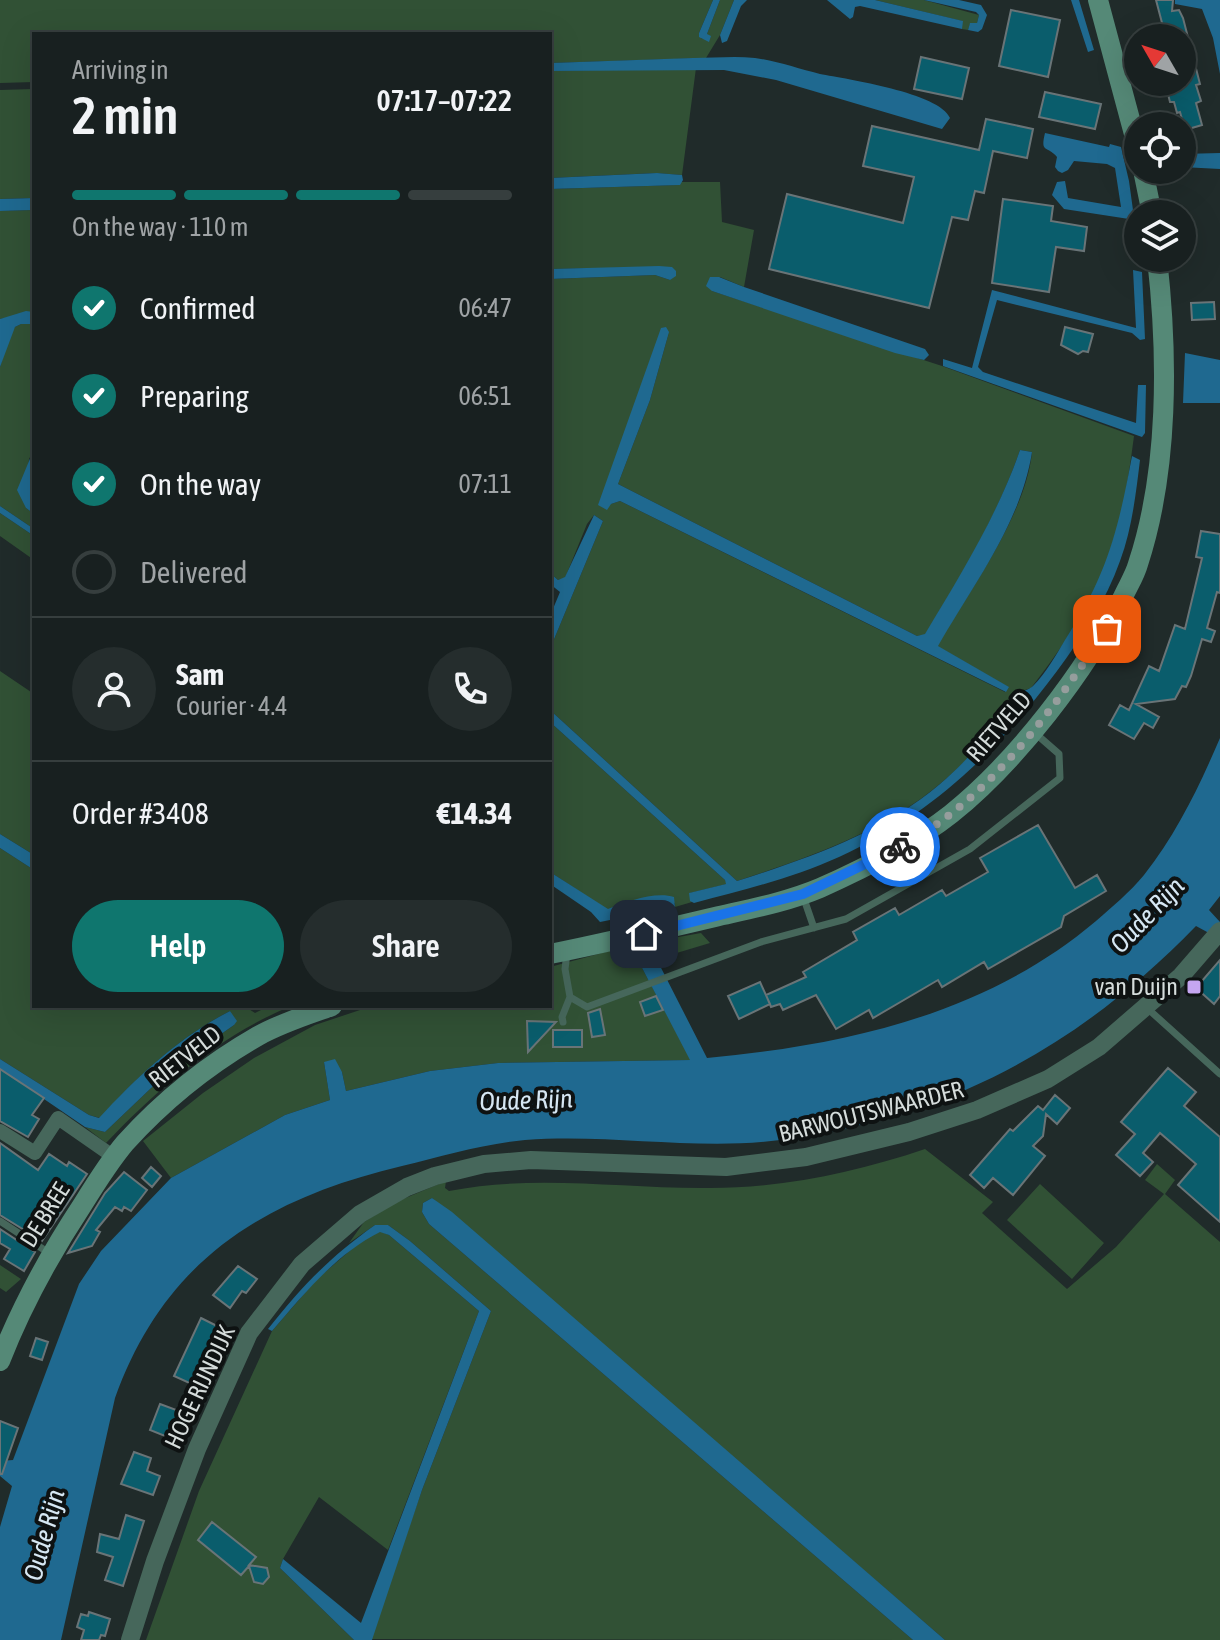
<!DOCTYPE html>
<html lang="en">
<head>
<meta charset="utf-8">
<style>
	body { margin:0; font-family:"Asap Condensed",sans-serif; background:#252d2d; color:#f1f3f6; height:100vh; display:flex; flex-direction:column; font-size:30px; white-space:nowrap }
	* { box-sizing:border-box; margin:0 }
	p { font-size:26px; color:#9fa3a5 }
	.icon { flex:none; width:44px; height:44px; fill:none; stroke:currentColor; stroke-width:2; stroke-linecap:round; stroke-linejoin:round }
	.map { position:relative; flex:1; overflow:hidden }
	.sheet { position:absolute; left:32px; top:32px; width:520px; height:976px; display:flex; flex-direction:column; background:#182020; border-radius:0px; box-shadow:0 8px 32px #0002,0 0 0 2px #363e3e }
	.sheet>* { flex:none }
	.needle { width:52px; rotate:309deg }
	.controls { position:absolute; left:1124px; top:24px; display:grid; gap:16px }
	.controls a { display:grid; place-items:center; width:72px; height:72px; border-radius:50%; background:#182020; box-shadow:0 8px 32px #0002,0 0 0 2px #363e3e; font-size:40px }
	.pin { position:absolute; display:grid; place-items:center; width:68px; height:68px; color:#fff; margin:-34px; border-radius:16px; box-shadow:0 4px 12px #0006 }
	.courier { position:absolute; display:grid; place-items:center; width:80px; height:80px; margin:-40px; border:6px solid #1a73e8; border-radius:50%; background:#fff; color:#222; box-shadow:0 2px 10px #0007 }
	.summary em { font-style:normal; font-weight:600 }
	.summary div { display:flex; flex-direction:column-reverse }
	.summary { display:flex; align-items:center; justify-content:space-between; height:136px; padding:0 40px }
	h1 { font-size:52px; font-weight:600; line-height:60px }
	.bar { display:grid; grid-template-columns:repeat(4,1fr); gap:12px 8px; align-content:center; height:96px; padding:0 40px }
	.bar i { height:10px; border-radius:6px; background:#363e3e }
	.bar .on { background:#0f766e }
	.bar p { grid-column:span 4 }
	.line { display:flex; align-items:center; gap:20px; padding:0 40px; border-top:2px solid #363e3e }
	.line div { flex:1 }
	.round { display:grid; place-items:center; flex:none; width:84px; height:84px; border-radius:42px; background:#252d2d }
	ol { padding:0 40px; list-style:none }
	li { display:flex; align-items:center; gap:24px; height:88px }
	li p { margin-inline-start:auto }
	li .icon { padding:8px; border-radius:50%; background:#0f766e; color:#fff; stroke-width:4 }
	li:last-child { color:#9fa3a5 }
	li i { width:44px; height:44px; border:4px solid #363e3e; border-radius:50% }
	.action { display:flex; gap:16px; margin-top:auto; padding:16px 40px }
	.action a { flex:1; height:92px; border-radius:48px; background:#0f766e; color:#fff; font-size:32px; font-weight:600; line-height:92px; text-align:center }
	.action a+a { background:#252d2d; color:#f1f3f6 }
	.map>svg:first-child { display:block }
	.green { fill:#315135; fill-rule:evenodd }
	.water { fill:#1f6990 }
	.building { fill:#0a5d6c; stroke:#697477; stroke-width:2 }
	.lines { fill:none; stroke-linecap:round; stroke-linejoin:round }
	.service { stroke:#46675b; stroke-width:7 }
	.minor { stroke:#46675b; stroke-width:14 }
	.tertiary { stroke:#46675b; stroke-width:18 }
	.secondary { stroke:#558977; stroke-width:20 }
	.done { stroke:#969e9d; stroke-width:8; stroke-dasharray:0 14.4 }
	.route { stroke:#1a73e8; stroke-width:10 }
	.poi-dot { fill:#c5a6f1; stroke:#0e1212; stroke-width:3 }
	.labels { text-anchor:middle; stroke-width:8; stroke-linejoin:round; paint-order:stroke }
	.street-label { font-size:24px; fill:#d5dcdb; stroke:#0e1212 }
	.poi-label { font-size:24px; fill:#d5dcdb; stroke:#0e1212; text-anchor:end }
	.water-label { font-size:26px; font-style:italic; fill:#d6e7f3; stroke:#0e1212 }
</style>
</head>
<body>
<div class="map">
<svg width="1220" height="1640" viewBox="0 0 1220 1640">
	<rect width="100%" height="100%" fill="#202b2a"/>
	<path class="green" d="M0 0H713L699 33 702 39 707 34 720 0H734L720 35 706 58 550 63V34H34V82L0 83Z
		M875 0H924L979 15 977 23 970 24 968 30 962 29V21Z
		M696 68 682 175 656 173 550 178V71Z
		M34 89V198L0 199V90Z
		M681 182H720L722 222 754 230 744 287 720 277 712 291 942 366 1134 436C1128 482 1121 531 1103 574 1085 615 1058 653 1031 688L1019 692 1013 698 1017 704C992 731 969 760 941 783 882 833 809 857 737 881L550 710V649L603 521 594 515 587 524 565 578 558 580 550 573V279L655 275 670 280 672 267 550 269V189L679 185ZM669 332 650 400 618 484 917 636 925 635C961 575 997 517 1020 450L1032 452C1026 515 969 591 937 646L1008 687 1005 692 620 501 611 504Z
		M34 210V312L0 319V211Z
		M21 324H34V449L29 459 26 508 34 514V529L0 506V367L9 337 15 327Z
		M0 513 34 536V560L0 536Z
		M0 671 34 694V855L0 834Z
		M550 722 725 880 727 884 690 893 692 902 675 907V903H623L608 910 550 872Z
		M0 848 34 870V1006H244L255 1013 269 1006H291C219 1036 159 1087 106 1143L85 1127 105 1132 170 1070 234 1025 230 1011C179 1037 138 1076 100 1118L89 1115 0 1059Z
		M701 933 710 943 640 964 691 1060 498 1063 430 1071 346 1091 342 1072 324 1062 330 1100 285 1115 171 1178 143 1141 203 1093 254 1058 315 1025 372 1006H550V967L628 946Z
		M925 1149 993 1202 982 1213 1067 1289 1116 1247 1164 1194 1145 1180 1157 1164 1175 1180 1165 1194 1220 1242V1640H945L432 1198 423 1203 422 1212 429 1224 913 1640 370 1639 422 1490 491 1311 410 1241 388 1225H375L349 1243 364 1222 396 1202 446 1181 445 1188 449 1191C536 1174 622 1189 710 1188 783 1188 857 1172 925 1149Z
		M1040 1184 1104 1243 1072 1279 1007 1220Z
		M380 1231 389 1235 479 1311 388 1550 319 1497 283 1559 280 1568 354 1640H146L199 1491 272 1331 316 1280 361 1241Z
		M0 1265 21 1279 6 1292 0 1288Z"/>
	<path class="water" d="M713 0H720L707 34 711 36 709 42 699 37V33Z
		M734 0H747L741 6 727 41 722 43 720 35Z
		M827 0H875L963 21 962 29 860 6 855 7 853 17 850 19Z
		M924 0H959L981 5 987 15 982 29 978 32 968 30 970 23H977L979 15 976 12Z
		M1071 0H1079L1094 50 1088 52Z
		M1175 0H1220V74L1213 38 1202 9 1175 4Z
		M693 58C713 58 735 56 755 58 777 61 799 69 820 74 847 79 940 93 950 118L942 129 776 80 724 70 550 71V63Z
		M1045 133 1109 147 1110 144 1121 147 1129 181 1140 261 1134 260 1129 219 1064 209 1052 195 1057 182 1065 181 1068 198 1121 207 1115 168 1107 164 1074 161 1068 170 1062 173 1058 171 1055 167 1057 157C1047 145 1040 154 1045 133Z
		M1220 153V169L1182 167V154Z
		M657 173 682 175 683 180 680 185 550 189V178Z
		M34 198V210L0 211V199Z
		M659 266 672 267 676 271V276L670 280 655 275 550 279V269Z
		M1133 270 1142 272 1145 339 1140 340 1132 333 997 300 978 367 983 372 1136 423 1138 385H1146L1145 433 1142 437 943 366V359L972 368 992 290 1136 328Z
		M710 277H719L744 287 925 349 929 355 924 360 895 353 712 291 706 286Z
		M26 311 34 312V324H21L15 327 0 367V319Z
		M666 327 669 332 650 400 618 484 917 636 925 634C961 574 997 516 1020 450L1032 452C1021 523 973 585 938 646L1009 687 1006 692 620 501 611 504 607 510 598 505 661 328Z
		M1185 353 1220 360V403H1183Z
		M34 449V514L26 508 17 490Z
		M1132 456 1140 460C1136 493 1132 529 1120 561 1106 601 1082 637 1057 671 996 753 932 814 839 857 793 878 743 890 694 903L690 901 689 893 726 884 725 880 550 722V710L737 881C809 858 882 833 940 784 968 760 992 731 1017 704L1013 698C1020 691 1027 691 1033 686 1046 673 1056 655 1065 640 1107 575 1118 531 1132 456Z
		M0 506 34 529V536L0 513Z
		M594 515 603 521 550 649V616L560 592 550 584V573L558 580 565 577Z
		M1220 738V896L1209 910 1220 922V939L1196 926C1081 1044 957 1113 794 1138 705 1153 615 1133 525 1140 483 1144 443 1156 402 1166 264 1199 165 1259 115 1398L61 1640H0V1527L12 1486 0 1476V1461L13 1460 79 1284 101 1251 171 1178 285 1115 330 1100 324 1062 335 1059 342 1072 346 1091 430 1071 498 1063 690 1060 640 964 656 958 707 1058C847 1045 986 1014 1096 921 1112 907 1130 892 1144 875 1177 833 1199 787 1220 738Z
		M0 834 34 855V870L0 848Z
		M550 872 608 909C626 902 655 891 674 897L675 907 600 922 591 912 550 884Z
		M230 1011 237 1021 234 1025 170 1070 105 1132 85 1127 0 1069V1059L89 1115 99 1118C138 1076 179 1037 230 1011Z
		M432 1198 452 1212 945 1640H913L429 1224 422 1212 423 1203Z
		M375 1225H388L410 1241 491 1311 422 1490 372 1640H354L280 1568 283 1559 361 1623 479 1311 389 1235 380 1232C336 1254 304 1294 272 1331L268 1329C302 1286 330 1257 375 1225Z"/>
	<path class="building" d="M1156 0H1173L1172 11 1179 10 1183 18 1200 84 1196 85 1201 101 1196 103 1202 125 1185 130 1180 112 1177 113 1174 102H1170L1165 82H1187L1182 69V38H1172L1170 33 1166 38Z
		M1011 10 1060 20 1048 77 999 66Z
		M921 57 969 68 962 99 914 89Z
		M1045 92 1101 104 1095 129 1039 117Z
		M986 119 1033 129 1027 158 993 151 984 193 975 191 968 220 952 217 929 308 769 269 787 194 903 223 914 177 863 166 872 126 979 150Z
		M1003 199 1053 206 1051 221 1087 227 1084 251 1056 247 1049 292 992 283Z
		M1214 302 1215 319 1192 320 1191 303Z
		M1065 327 1093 334 1088 352 1083 351 1078 354 1061 345Z
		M1201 531 1220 534V593L1217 592 1207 628 1215 631 1211 642 1202 639 1191 676 1186 687 1182 686 1175 699 1136 704 1159 717 1153 728 1144 723 1134 739 1109 725 1120 705 1129 710 1149 666 1159 671 1175 625 1185 629 1202 558 1196 557Z
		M1038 825 1075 888 1097 875 1106 891 1064 916 1061 927 988 969 984 962 942 987 938 980 873 1018 869 1010 836 1029 816 995 783 1010 780 1004 771 1007 766 995 806 977 803 972 857 940 853 932 895 908 899 915 942 890 946 896 988 872 980 858Z
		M1220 960V996L1214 1004 1196 988Z
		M760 982 770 1004 739 1019 728 996Z
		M656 996 663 1010 645 1016 640 1002Z
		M600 1009 605 1035 592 1037 588 1013Z
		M527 1021 556 1022 528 1052Z
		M553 1030H582V1047H553Z
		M1168 1068 1196 1092 1184 1106 1220 1137V1222L1178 1185 1196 1164 1160 1133 1143 1153 1153 1162 1140 1176 1116 1155 1135 1134 1121 1122Z
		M0 1069 44 1098 32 1115 39 1119 28 1137 0 1121Z
		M1055 1095 1070 1108 1057 1124 1046 1114 1043 1136 1033 1146 1045 1156 1013 1195 993 1178 984 1188 970 1175 1010 1129 1013 1131 1038 1106 1043 1110Z
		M0 1143 38 1170 49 1154 67 1166 69 1162 87 1174 42 1241 0 1215Z
		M151 1167 161 1176 152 1187 142 1178Z
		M124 1172 147 1190 131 1211 124 1207 122 1211 115 1207 96 1230 100 1232 92 1246 68 1253 105 1193Z
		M0 1229 35 1252 24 1271 4 1259 10 1249 0 1243Z
		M238 1266 257 1279 246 1293 242 1291 230 1308 213 1295Z
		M201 1318 223 1329 216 1345 211 1343 199 1367 204 1370 196 1386 174 1376Z
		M36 1338 48 1342 42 1360 30 1356Z
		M160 1404 179 1411 176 1419 182 1422 175 1440 150 1430Z
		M0 1421 18 1428 2 1474H0Z
		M134 1452 151 1458 147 1471 160 1476 153 1495 121 1484Z
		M126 1515 144 1521 123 1586 105 1580 113 1557 97 1552 100 1534 119 1539Z
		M212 1522 256 1557 249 1565 267 1568 269 1577 263 1584 254 1582 249 1566 241 1575 198 1540Z
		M89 1612 110 1619 105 1636 101 1635 99 1640H81L84 1630 77 1627 81 1614 88 1616Z"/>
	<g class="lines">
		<path class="service" d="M803 896 814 928
			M567 953 565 969 570 997 587 1007 761 942 846 919 970 849 1060 778 1059 754 1035 733
			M1147 1008 1220 1074
			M563 1022 562 1017 570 997
			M0 1221 49 1253"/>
		<path class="minor" d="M0 1131 35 1153 58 1118 114 1157"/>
		<path class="tertiary" d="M130 1640 155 1561 197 1449 249 1333 302 1264 360 1214 407 1187 435 1176 484 1164 531 1160 726 1167 806 1157 909 1132 977 1110 1048 1079 1099 1047 1181 976 1220 931"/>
		<path class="secondary" d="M1098 0 1138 149
			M1143 170 1152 214
			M550 954C605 943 660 930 715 917 750 909 787 902 820 888 865 868 913 844 951 814 1016 762 1086 671 1123 597 1128 586 1135 575 1138 564 1169 470 1168 355 1157 258
			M0 1361C22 1305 50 1254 83 1204 96 1183 109 1162 125 1143 163 1101 209 1064 258 1036 281 1023 307 1015 332 1006"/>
	</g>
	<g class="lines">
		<path class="done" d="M900 847C989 800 1052 711 1107 629"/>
		<path class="route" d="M644 934 803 894 900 847"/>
	</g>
	<rect class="poi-dot" x="1186" y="979" width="16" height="16" rx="4"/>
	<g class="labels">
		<g class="street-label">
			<text transform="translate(999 727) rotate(-49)" y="8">RIETVELD</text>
			<text transform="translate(185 1057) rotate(-38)" y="8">RIETVELD</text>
			<text transform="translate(871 1112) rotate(-14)" y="8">BARWOUTSWAARDER</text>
			<text transform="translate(45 1215) rotate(-58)" y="8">DE BREE</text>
			<text transform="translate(200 1387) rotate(-65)" y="8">HOGE RIJNDIJK</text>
		</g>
		<g class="poi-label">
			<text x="1178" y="995">van Duijn</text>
		</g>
		<g class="water-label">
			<text transform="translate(1147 915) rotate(-46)" y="9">Oude Rijn</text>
			<text transform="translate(526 1100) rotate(-2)" y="9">Oude Rijn</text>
			<text transform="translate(44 1535) rotate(-75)" y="9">Oude Rijn</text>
		</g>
	</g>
</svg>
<div class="controls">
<a><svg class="needle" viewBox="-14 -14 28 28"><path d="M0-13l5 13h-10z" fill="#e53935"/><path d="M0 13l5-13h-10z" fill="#9fa3a5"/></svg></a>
<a><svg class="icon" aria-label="locate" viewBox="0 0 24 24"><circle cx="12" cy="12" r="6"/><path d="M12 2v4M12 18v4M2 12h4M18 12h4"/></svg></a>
<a><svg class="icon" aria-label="layers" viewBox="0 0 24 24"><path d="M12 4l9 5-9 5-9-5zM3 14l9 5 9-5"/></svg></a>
</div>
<div class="pin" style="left:1107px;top:629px;background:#ea580c"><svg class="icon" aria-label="bag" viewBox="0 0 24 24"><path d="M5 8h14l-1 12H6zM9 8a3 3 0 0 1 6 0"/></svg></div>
<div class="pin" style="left:644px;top:934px;background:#1f2937"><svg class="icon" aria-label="home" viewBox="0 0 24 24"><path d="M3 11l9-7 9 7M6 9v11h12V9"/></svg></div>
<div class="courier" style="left:900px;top:847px"><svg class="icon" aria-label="bike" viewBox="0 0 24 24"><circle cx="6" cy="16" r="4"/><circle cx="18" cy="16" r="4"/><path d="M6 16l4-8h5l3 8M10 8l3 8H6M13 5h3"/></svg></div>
<section class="sheet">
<div class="summary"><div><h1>2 min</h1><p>Arriving in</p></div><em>07:17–07:22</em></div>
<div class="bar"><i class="on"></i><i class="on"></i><i class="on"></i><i></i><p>On the way · 110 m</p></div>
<ol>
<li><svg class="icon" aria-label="check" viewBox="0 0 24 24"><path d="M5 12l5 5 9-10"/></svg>Confirmed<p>06:47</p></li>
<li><svg class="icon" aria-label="check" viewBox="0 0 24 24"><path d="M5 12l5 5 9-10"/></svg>Preparing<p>06:51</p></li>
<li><svg class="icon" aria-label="check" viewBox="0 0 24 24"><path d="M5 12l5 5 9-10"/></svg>On the way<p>07:11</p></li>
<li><i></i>Delivered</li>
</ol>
<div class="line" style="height:144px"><a class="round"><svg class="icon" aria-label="person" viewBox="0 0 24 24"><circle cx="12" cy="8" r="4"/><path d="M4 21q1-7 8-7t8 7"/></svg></a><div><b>Sam</b><p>Courier · 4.4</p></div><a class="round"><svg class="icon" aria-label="phone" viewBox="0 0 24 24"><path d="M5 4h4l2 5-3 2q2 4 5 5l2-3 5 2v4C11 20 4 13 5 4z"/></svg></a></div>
<div class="line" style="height:104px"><div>Order #3408</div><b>€14.34</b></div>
<div class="action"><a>Help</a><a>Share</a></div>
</section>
</div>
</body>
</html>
